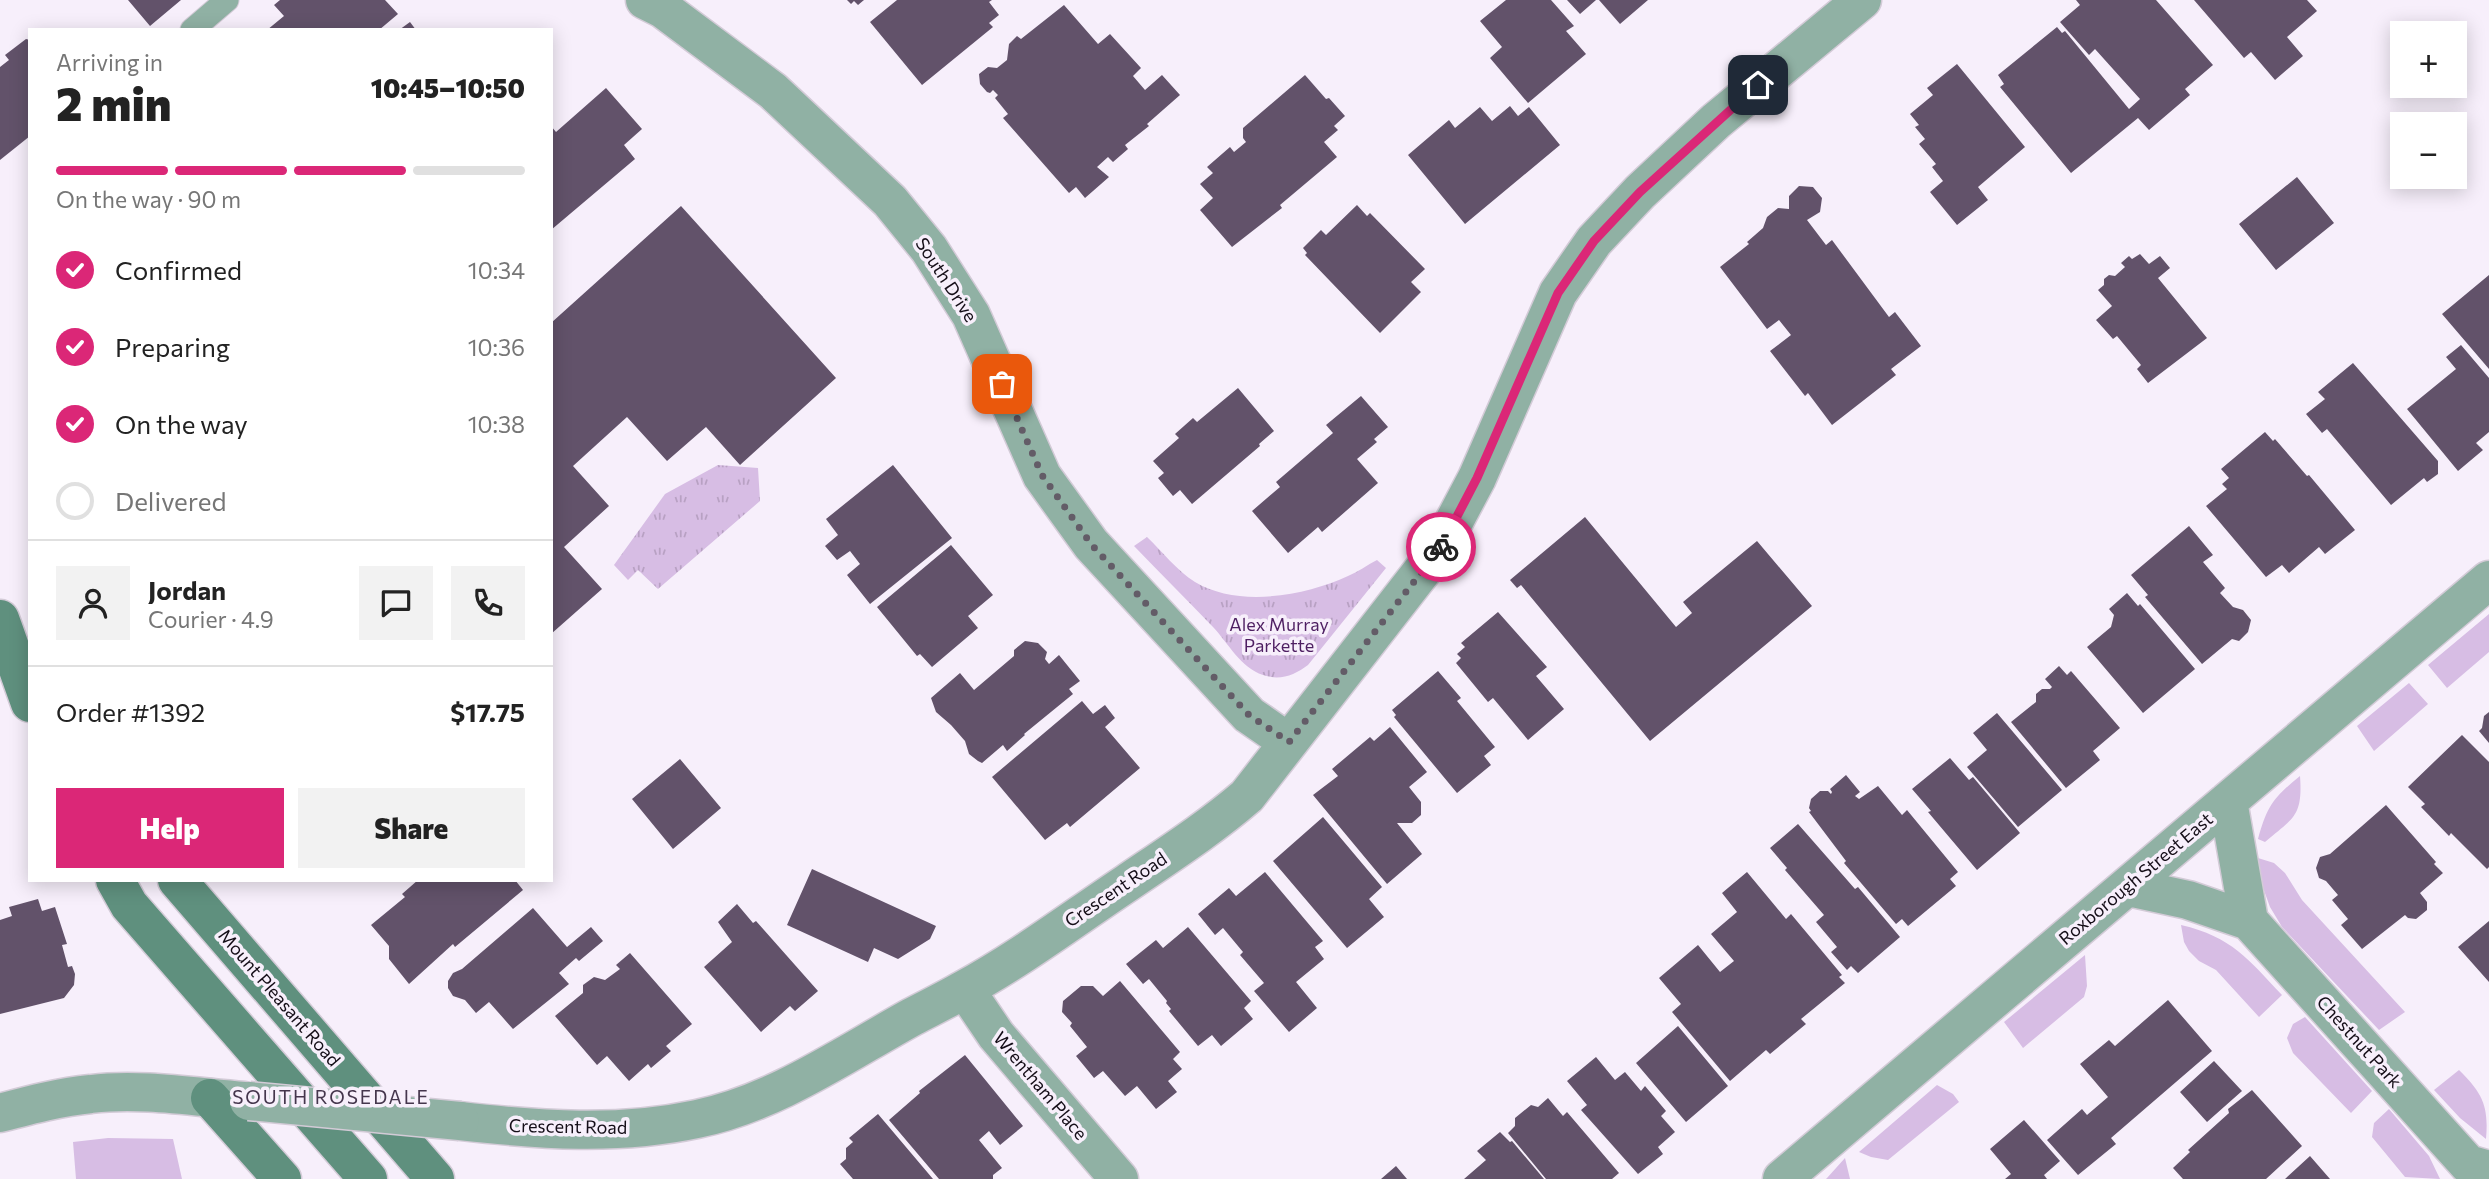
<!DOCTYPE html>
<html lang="en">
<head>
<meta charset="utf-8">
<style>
	body { margin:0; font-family:Commissioner,sans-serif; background:#f2f2f2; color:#222; height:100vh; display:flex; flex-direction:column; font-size:26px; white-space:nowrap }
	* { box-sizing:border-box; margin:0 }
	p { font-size:23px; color:#767676 }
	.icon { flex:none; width:38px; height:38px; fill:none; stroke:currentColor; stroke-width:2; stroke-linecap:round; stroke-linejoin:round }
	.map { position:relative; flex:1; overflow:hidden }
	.sheet { position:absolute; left:28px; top:28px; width:525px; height:854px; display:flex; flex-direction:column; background:#fff; border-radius:0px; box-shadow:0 4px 18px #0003 }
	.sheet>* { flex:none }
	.fabs { position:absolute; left:2390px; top:21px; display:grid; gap:14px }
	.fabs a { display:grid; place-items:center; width:77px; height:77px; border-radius:0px; background:#fff; box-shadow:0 4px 18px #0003; font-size:35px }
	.pin { position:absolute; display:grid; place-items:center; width:60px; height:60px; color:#fff; margin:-30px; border-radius:14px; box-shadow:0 4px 10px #0006 }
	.courier { position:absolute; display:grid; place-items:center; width:70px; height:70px; margin:-35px; border:5px solid #db2777; border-radius:50%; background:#fff; color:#222; box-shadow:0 2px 9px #0007 }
	.summary em { font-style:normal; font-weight:800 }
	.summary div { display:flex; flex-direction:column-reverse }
	.summary { display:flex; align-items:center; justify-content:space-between; height:119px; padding:0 28px }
	h1 { font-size:46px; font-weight:800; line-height:52px }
	.bar { display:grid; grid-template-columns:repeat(4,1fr); gap:10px 7px; align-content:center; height:84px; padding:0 28px }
	.bar i { height:9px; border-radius:5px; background:#e0e0e0 }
	.bar .on { background:#db2777 }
	.bar p { grid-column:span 4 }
	.line { display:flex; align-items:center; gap:18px; padding:0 28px; border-top:2px solid #e0e0e0 }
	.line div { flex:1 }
	.round { display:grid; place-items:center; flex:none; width:74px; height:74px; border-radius:0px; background:#f2f2f2 }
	ol { padding:0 28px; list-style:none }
	li { display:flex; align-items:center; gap:21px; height:77px }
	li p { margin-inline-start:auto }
	li .icon { padding:7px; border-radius:50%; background:#db2777; color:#fff; stroke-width:4 }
	li:last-child { color:#767676 }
	li i { width:38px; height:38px; border:4px solid #e0e0e0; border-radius:50% }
	.action { display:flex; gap:14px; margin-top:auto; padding:14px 28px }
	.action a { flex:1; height:80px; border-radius:0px; background:#db2777; color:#fff; font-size:28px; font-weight:800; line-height:80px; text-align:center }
	.action a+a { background:#f2f2f2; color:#222 }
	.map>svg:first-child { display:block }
	.green { fill:#d7bde4 }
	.park { fill:url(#park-tufts) }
	.building { fill:#62526a }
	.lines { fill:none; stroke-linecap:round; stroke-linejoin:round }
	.lane-casing { stroke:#d3cbd7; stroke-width:25 }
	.street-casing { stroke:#d3cbd7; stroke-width:41 }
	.secondary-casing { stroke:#d3cbd7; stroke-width:41 }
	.lane { stroke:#90b1a4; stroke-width:23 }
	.street { stroke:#90b1a4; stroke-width:38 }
	.secondary { stroke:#5f907e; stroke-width:38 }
	.street-bridge-casing { stroke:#d3cbd7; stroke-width:41; stroke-linecap:butt }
	.street-bridge { stroke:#90b1a4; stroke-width:38 }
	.done { stroke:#635c67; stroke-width:7; stroke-dasharray:0 12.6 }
	.route { stroke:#db2777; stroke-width:9 }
	.labels { text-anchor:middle; stroke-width:7; stroke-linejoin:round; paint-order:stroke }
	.street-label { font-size:18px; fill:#140d17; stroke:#f7effb }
	.park-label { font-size:18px; fill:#4e1f62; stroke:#f7effb }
	.neighbourhood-label { font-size:19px; letter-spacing:2px; fill:#45364d; stroke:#f7effb }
</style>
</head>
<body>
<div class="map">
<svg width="2489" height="1179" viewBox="0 0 2489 1179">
	<defs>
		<pattern id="park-tufts" width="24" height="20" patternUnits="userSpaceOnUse" patternTransform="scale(1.75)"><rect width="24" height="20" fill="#d7bde4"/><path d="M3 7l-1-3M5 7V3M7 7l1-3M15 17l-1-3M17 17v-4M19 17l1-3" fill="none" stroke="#b8a1c3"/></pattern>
	</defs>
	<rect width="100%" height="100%" fill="#f7effb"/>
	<path class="green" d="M2489 614V652L2447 688 2428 665Z
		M2409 683 2428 704 2374 751 2357 726Z
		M2300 776C2303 817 2293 818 2265 842L2258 839C2267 806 2274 797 2300 776Z
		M2258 858 2274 863 2285 873 2302 900 2405 1012 2379 1030 2282 927 2270 907 2262 885Z
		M2181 925C2232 937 2248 959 2282 995L2259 1017 2216 970 2199 961 2189 951 2184 942Z
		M2085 955 2087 986 2084 997 2023 1048 2004 1022Z
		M2305 1017 2372 1091 2351 1113 2293 1053 2287 1038 2293 1024Z
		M2459 1070C2482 1093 2489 1105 2486 1139L2460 1118 2434 1090Z
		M1937 1085 1953 1094 1959 1102 1888 1160 1871 1157 1859 1152Z
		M2389 1109 2429 1156 2440 1179 2405 1177 2372 1137 2374 1123Z
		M108 1138 173 1139 182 1179H76L73 1142Z
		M1845 1158 1850 1179H1826L1827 1178Z"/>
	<path class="park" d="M718 465 758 468 760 501 658 589 638 570 628 580 614 565 665 494Z
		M1147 537C1162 551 1177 571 1195 582 1238 608 1305 596 1348 576 1358 572 1367 565 1377 560L1386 568 1308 665C1295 675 1280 681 1263 675 1241 668 1228 643 1213 627 1187 600 1160 573 1134 546Z"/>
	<path class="building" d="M128 0H181L150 26Z
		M280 0H385L398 14 379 30H267L284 16 274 5Z
		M847 0H864L858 5 854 1 851 4Z
		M897 0H992L989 2 999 15 989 23 993 27 922 85 870 22Z
		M1506 0H1551L1574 26 1566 31 1586 54 1528 103 1490 58 1502 47 1480 21Z
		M1567 0H1596L1580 14Z
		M1599 0H1648L1620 24Z
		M2076 0H2156L2213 65 2185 89 2190 95 2149 130 2138 118 2071 173 2000 87 2004 84 1998 75 2057 27 2062 33 2065 31 2129 109 2140 99 2095 49 2089 55 2060 22 2080 5Z
		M2194 0H2307L2317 11 2287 37 2303 56 2275 80 2251 52 2244 58Z
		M1064 5 1098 44 1110 34 1141 68 1133 76 1145 90 1162 75 1180 95 1147 124 1149 126 1125 145 1128 149 1113 162 1108 157 1097 167 1109 177 1085 198 1076 187 1069 193 1003 118 1008 114 995 98 998 95 993 90 990 93 987 92 980 84 979 74 988 67 997 68 1007 60 1009 44 1017 36 1021 39Z
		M410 22 416 30H399Z
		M26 39 30 40V136L0 160V67L9 60 5 55Z
		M1957 64 2025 147 1978 187 1988 200 1957 225 1930 192 1943 181 1932 167 1936 164 1919 144 1925 139 1915 127 1919 125 1910 114 1933 95 1927 88Z
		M1305 75 1326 99 1329 98 1345 116 1334 126 1338 130 1324 142 1337 157 1280 205 1282 208 1232 247 1200 210 1213 198 1200 184 1213 173 1207 167 1230 147 1234 152 1246 142 1243 138V128Z
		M606 88 642 129 624 145 635 159 551 230V126L556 132Z
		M1510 106 1518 116 1529 107 1560 145 1465 224 1408 155 1449 120 1455 128 1480 107 1492 121Z
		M2297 177 2334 223 2276 270 2239 224Z
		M1799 186 1813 187 1822 198 1820 212 1807 220 1826 245 1832 240 1889 317 1895 312 1921 346 1891 369 1896 375 1832 425 1808 393 1805 396 1770 351 1791 335 1779 320 1767 329 1720 267 1749 244 1747 242 1763 228 1767 217 1778 208 1789 209V196Z
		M1357 205 1367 216 1370 213 1425 269 1411 282 1421 292 1380 333 1305 255 1307 253 1303 248 1321 230 1326 235Z
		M681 206 836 378 740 465 706 427 667 461 627 417 573 466 609 506 564 547 602 589 551 634V323Z
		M2140 254 2149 264 2160 256 2170 268 2158 278 2207 338 2148 383 2137 369 2141 365 2117 336 2113 339 2096 320 2112 306 2098 290 2104 285V279L2109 275 2115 276 2125 267 2121 263 2129 256 2132 259Z
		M2489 275V369L2442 314Z
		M2461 345 2489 378V432L2476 443 2483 450 2458 471 2407 409 2456 369 2446 357Z
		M2353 363 2438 461V474L2427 482 2424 478 2391 505 2327 429 2322 433 2306 414 2325 399 2318 392Z
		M1238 388 1274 431 1259 444 1260 446 1192 504 1180 490 1173 496 1158 478 1164 473 1153 461 1179 438 1175 434 1193 418 1197 422Z
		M1361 396 1388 427 1374 439 1377 442 1357 459 1378 483 1322 532 1318 527 1288 553 1252 511 1280 487 1276 482 1333 433 1326 425Z
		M2265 432 2273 441 2275 439 2307 476 2309 475 2355 530 2325 554 2319 547 2289 573 2282 565 2266 577 2206 506 2227 489 2222 484 2229 478 2221 469Z
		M893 465 952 538 870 604 847 575 860 564 850 551 837 560 825 546 838 535 826 519Z
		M1585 517 1676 627 1692 613 1683 602 1757 541 1812 606 1650 741 1521 585 1517 588 1510 580Z
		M2189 526 2213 555 2203 562 2225 588 2220 593 2233 607 2243 610 2251 620 2248 632 2239 641 2232 639 2202 664 2145 597 2148 595 2131 575Z
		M951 545 993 595 968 616 978 628 932 667 920 654 917 656 877 607Z
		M2127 593 2138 606 2140 604 2195 669 2143 713 2087 647 2111 627 2114 615 2109 609Z
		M1498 612 1547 667 1536 676 1564 709 1528 740 1493 698 1488 702 1456 663 1461 658 1457 654 1465 647 1461 643Z
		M1025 641 1038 643 1047 652 1045 659 1049 664 1059 655 1080 681 1069 689 1073 694 1024 734 1025 735 1007 751 1003 745 982 763 978 761 969 754 965 741 951 725 936 712 931 698 960 673 974 690 1014 656V650Z
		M2059 666 2067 675 2071 671 2120 728 2093 751 2100 760 2066 788 2011 722 2036 702V694L2042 689H2050L2052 687 2045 679Z
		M1438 671 1461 698 1457 701 1495 747 1484 756 1491 765 1457 793 1394 717 1396 715 1392 710Z
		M1082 701 1093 714 1105 705 1115 718 1105 727 1140 768 1070 827 1067 823 1045 840 992 777Z
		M2489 712V743L2479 731 2482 728 2484 716Z
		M1997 713 2062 790 2018 827 1967 767 1987 750 1973 733Z
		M1390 727 1427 772 1409 787 1421 802V815L1412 823H1397L1422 854 1387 884 1313 795 1338 776 1332 769 1370 737 1374 741Z
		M2462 735 2489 762V867L2487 869 2451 833 2449 836 2421 807 2425 804 2408 787Z
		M1950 758 1969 780 1973 777 2020 833 1977 870 1928 812 1931 811 1912 789Z
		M680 759 721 808 673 849 632 799Z
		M1846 775 1860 792 1855 796 1859 799 1878 786 1902 815 1907 810 1958 872 1950 879 1956 886 1908 926 1902 919 1896 924 1844 863 1846 861 1809 812 1811 811 1809 808 1811 799 1820 791H1828L1831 794 1832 792 1830 789Z
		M2386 805 2436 862 2434 864 2443 873 2420 893 2427 902V910L2416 919 2408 918 2405 915 2362 949 2341 925 2348 919 2332 900 2338 895 2326 881 2319 878 2316 868 2320 857 2330 854Z
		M1323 817 1382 887 1369 899 1384 917 1347 948 1273 861Z
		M1798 824 1855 889 1858 887 1900 937 1858 973 1851 966 1847 970 1831 952 1837 947 1816 922 1824 915 1785 870 1787 868 1770 848Z
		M812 869 936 926 930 939 898 959 874 948 868 962 787 925Z
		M1265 872 1323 941 1315 947 1324 959 1296 982 1317 1008 1289 1032 1254 991 1264 983 1240 955 1243 952 1223 928 1215 935 1198 914 1229 888 1236 896Z
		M1747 872 1786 919 1791 914 1842 975 1839 977 1845 983 1801 1019 1806 1024 1770 1054 1766 1050 1730 1081 1672 1012 1681 1004 1659 978 1698 945 1720 972 1734 961 1711 934 1737 912 1722 893Z
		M418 880H515L523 890 455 947 453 944 409 984 389 959V946L371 925 405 897 402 894Z
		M38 899 42 911 55 907 67 944 62 945 68 967 72 966 75 974 74 985 64 998 0 1014V920L12 916 9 907Z
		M737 904 753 923 756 921 818 991 795 1011 790 1006 761 1032 704 967 732 942 718 922Z
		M533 908 567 947 591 927 603 941 579 961 576 958 559 973 569 984 513 1029 489 1002 476 1013 465 1000 453 996 448 988V981L453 973 462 969Z
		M2489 921V982L2458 947Z
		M1188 927 1251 1001 1244 1008 1253 1019 1221 1046 1212 1035 1198 1046 1169 1011 1171 1009 1166 1003 1167 1001 1149 979 1143 984 1126 964 1156 940 1163 948Z
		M630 953 692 1024 666 1046 671 1051 651 1068 648 1064 629 1081 607 1056 597 1065 555 1016 583 993V985L594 977 605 980 620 969 616 965Z
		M1120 981 1180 1052 1173 1059 1182 1069 1168 1081 1177 1092 1156 1109 1137 1086 1125 1096 1103 1071 1094 1078 1076 1056 1087 1047 1070 1026 1072 1023 1062 1012 1063 1001 1081 986H1093L1103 996Z
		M2168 1000 2212 1051 2111 1138 2116 1144 2078 1175 2047 1140 2082 1109 2087 1115 2108 1097 2080 1064 2109 1040 2115 1046Z
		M1678 1026 1728 1086 1686 1122 1636 1063Z
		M965 1055 1023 1126 1000 1145 989 1131 979 1140 1002 1168 993 1175V1179H939L889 1120 920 1093 919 1091Z
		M1596 1057 1615 1080 1625 1072 1641 1091 1645 1086 1666 1111 1661 1116 1675 1132 1658 1147 1663 1154 1638 1174 1581 1110 1587 1105 1567 1081Z
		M2214 1061 2242 1091 2207 1122 2180 1092Z
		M2252 1090 2302 1146 2266 1179H2183L2173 1168 2190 1152 2188 1150 2229 1113 2228 1109Z
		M1548 1098 1563 1116 1567 1112 1619 1173 1612 1179H1546L1508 1133 1515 1126V1118L1531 1105 1538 1107Z
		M878 1114 933 1179H853L840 1164 846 1159V1148L853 1142 849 1138Z
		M2024 1120 2060 1161 2044 1175 2047 1179H2005L2011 1174 1990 1149Z
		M1500 1132 1510 1142 1512 1141 1544 1179H1464L1486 1160 1477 1151Z
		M2310 1156 2330 1179H2285Z
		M1396 1166 1407 1179H1381Z"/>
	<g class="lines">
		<g class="lane-casing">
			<path id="lane" d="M192 30 227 0"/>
		</g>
		<g class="street-casing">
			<path id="street" d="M645 0 663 9 773 91 890 201 929 249 971 315 1042 476 1091 544 1249 715 1288 742
				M2228 801 2249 921
				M2128 887 2188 900 2249 921 2468 1164 2489 1170
				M965 989 996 1035 1119 1179
				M0 1113C30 1105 60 1097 91 1094 141 1088 194 1097 244 1101
				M460 1121C540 1130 618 1136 697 1119 775 1103 843 1055 912 1017 929 1008 946 1000 963 990 1020 959 1073 919 1127 883 1168 855 1210 828 1247 796L1440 548 1477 478 1558 293 1594 241 1640 192 1716 121 1862 0
				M1782 1179 2489 580"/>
		</g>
		<g class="secondary-casing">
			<path id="secondary" d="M0 619 30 703
				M115 880 129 905 368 1179
				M177 880 435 1179
				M210 1098 282 1179"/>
		</g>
		<use href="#lane" class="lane"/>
		<use href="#street" class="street"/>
		<use href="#secondary" class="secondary"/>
		<g class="street-bridge-casing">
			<path id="street-bridge" d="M249 1101 460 1121"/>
		</g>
		<use href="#street-bridge" class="street-bridge"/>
	</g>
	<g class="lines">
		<path class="done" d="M1002 384 1042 475 1091 544 1249 715 1289 742 1441 547"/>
		<path class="route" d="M1441 547 1477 478 1558 293 1594 241 1640 192 1758 85"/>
	</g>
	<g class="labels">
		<g class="street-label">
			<text transform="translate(946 280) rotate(57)" y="6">South Drive</text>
			<text transform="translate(2136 879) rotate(-40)" y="6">Roxborough Street East</text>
			<text transform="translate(1116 890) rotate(-34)" y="6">Crescent Road</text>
			<text transform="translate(279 998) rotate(49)" y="6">Mount Pleasant Road</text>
			<text transform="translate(2359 1042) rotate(48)" y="6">Chestnut Park</text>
			<text transform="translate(1040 1086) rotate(50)" y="6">Wrentham Place</text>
			<text transform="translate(568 1127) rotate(1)" y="6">Crescent Road</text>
		</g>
		<g class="park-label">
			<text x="1279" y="631">Alex Murray<tspan x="1279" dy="21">Parkette</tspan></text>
		</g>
		<g class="neighbourhood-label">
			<text x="331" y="1104">SOUTH ROSEDALE</text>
		</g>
	</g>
</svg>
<div class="fabs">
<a>+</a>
<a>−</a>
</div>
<div class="pin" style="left:1002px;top:384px;background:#ea580c"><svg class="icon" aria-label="bag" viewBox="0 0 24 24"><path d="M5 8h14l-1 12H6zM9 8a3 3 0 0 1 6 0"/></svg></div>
<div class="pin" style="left:1758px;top:85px;background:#1f2937"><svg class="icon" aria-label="home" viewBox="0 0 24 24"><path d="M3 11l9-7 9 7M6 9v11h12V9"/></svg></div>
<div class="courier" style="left:1441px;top:547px"><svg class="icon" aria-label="bike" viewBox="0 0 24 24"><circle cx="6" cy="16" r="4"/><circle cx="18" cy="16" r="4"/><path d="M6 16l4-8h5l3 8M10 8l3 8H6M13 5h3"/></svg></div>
<section class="sheet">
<div class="summary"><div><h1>2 min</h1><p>Arriving in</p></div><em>10:45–10:50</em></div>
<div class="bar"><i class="on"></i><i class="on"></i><i class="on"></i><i></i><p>On the way · 90 m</p></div>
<ol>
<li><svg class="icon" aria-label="check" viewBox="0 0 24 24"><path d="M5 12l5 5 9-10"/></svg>Confirmed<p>10:34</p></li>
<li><svg class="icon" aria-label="check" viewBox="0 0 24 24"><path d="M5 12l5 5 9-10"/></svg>Preparing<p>10:36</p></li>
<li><svg class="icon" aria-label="check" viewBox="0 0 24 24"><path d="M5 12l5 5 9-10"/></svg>On the way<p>10:38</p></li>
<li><i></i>Delivered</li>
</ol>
<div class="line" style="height:126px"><a class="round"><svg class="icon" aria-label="person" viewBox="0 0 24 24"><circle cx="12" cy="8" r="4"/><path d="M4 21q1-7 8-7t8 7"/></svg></a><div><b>Jordan</b><p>Courier · 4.9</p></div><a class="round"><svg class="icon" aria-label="chat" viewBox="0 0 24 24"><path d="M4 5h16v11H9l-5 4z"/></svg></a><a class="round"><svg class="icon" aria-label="phone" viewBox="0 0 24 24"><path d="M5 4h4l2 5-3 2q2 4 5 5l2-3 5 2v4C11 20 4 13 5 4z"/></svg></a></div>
<div class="line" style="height:91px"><div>Order #1392</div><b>$17.75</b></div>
<div class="action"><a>Help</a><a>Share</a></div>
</section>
</div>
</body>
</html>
